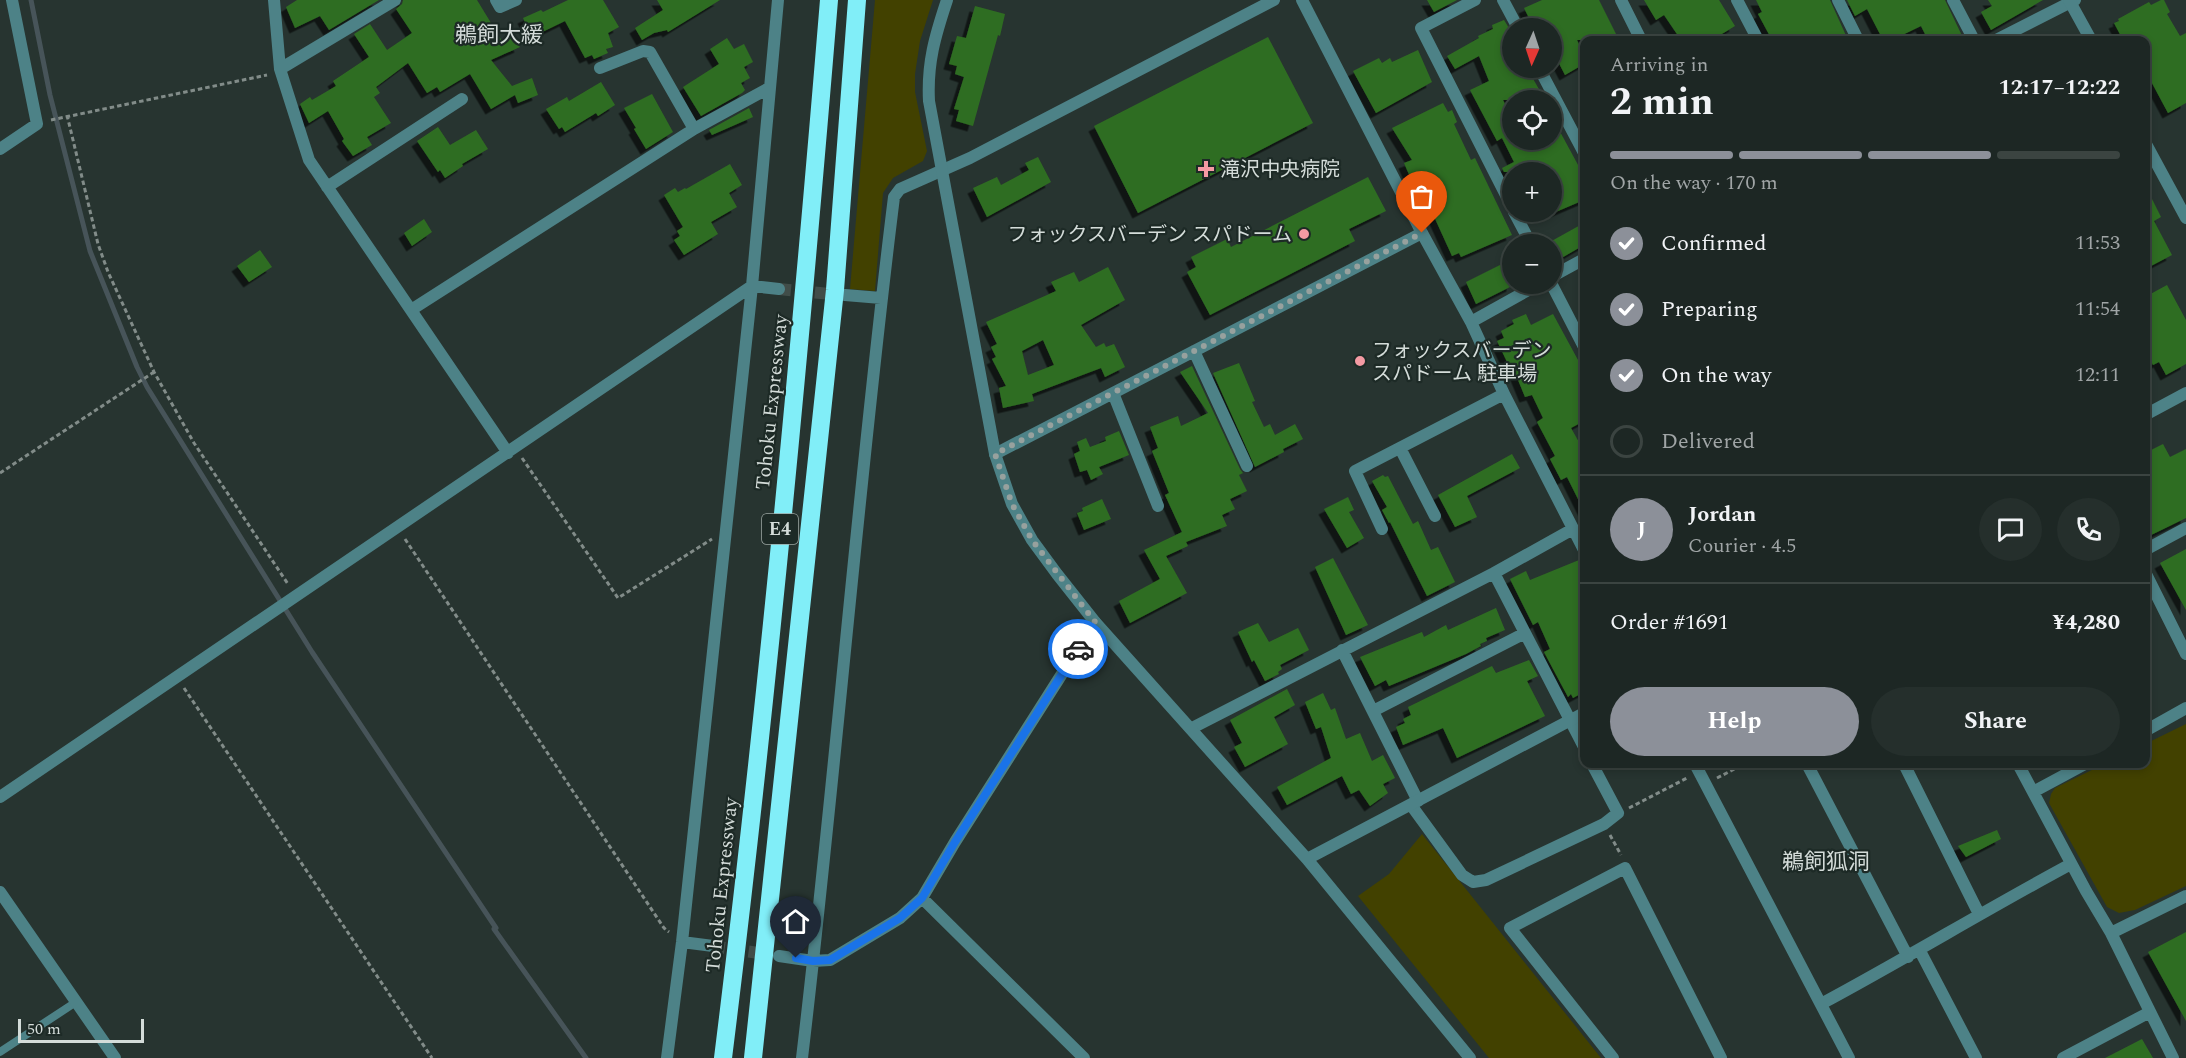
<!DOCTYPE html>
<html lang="en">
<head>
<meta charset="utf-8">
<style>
	body { margin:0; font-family:Spectral,"Noto Sans JP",serif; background:#252f2c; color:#f1f3f6; height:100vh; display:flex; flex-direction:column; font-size:22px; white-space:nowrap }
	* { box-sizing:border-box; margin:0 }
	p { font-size:20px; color:#a0a5a6 }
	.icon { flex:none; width:33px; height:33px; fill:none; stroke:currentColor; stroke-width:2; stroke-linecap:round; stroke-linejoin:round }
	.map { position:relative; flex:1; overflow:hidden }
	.details { position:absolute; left:1580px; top:36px; width:570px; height:732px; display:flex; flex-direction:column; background:#1d2724; border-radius:12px; box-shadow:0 3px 9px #0003,0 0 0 2px #3b4441 }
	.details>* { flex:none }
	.needle { width:39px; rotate:183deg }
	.controls { position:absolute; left:1502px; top:18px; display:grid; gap:12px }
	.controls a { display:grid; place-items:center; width:60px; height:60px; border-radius:50%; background:#1d2724; box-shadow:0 3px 9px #0003,0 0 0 2px #3b4441; font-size:30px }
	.scale { position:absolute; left:18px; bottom:15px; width:126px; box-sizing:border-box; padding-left:6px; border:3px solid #d4dcd9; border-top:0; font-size:16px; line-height:21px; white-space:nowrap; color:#d4dcd9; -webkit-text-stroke:4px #1d2a26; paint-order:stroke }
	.pin { position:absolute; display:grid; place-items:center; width:51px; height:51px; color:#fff; margin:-62px -26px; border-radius:50% 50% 50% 0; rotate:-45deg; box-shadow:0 0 6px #0007 }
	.pin .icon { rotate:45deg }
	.courier { position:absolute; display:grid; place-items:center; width:60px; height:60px; margin:-30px; border:4px solid #1a73e8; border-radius:50%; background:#fff; color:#222; box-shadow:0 2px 8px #0007 }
	.summary em { font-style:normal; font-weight:700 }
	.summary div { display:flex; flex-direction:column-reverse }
	.summary { display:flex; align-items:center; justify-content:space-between; height:102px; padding:0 30px }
	h1 { font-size:39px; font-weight:700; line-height:45px }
	.bar { display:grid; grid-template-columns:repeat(4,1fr); gap:9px 6px; align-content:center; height:72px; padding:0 30px }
	.bar i { height:8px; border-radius:4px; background:#3b4441 }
	.bar .active { background:#8c9099 }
	.bar p { grid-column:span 4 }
	.line { display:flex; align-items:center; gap:15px; padding:0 30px; border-top:2px solid #3b4441 }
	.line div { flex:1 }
	.round { display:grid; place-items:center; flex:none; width:63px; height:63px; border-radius:32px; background:#252f2c }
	ol { padding:0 30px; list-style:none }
	li { display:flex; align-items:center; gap:18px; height:66px }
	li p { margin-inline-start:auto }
	li .icon { padding:6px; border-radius:50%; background:#8c9099; color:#fff; stroke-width:4 }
	li:last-child { color:#a0a5a6 }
	li i { width:33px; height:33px; border:3px solid #3b4441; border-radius:50% }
	.button { display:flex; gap:12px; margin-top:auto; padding:12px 30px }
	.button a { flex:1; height:69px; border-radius:36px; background:#8c9099; color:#fff; font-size:24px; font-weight:700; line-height:69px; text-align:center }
	.button a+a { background:#252f2c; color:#f1f3f6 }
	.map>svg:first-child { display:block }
	.green { fill:#424100 }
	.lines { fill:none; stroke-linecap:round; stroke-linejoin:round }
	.stream { stroke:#475459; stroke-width:5 }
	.building { fill:#2f6d21; fill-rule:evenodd; filter:url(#shadow) }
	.minor-tunnel { stroke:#414d49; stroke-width:12; stroke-dasharray:12 6; stroke-linecap:butt }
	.path { stroke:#828c89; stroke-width:3; stroke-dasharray:4.5 3; stroke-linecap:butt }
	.service { stroke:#4d8287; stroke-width:8 }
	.minor { stroke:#4d8287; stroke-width:12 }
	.tertiary { stroke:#4d8287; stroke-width:12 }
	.motorway { stroke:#81eef8; stroke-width:18 }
	.done { stroke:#97a19e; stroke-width:6; stroke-dasharray:0 10.8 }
	.route { stroke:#1a73e8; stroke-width:8 }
	.poi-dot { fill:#f49aa3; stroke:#1d2a26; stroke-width:2 }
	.labels { text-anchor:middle; stroke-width:4.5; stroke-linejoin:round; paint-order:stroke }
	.shield { fill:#1d2a26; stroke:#9da7a3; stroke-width:1.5 }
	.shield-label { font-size:18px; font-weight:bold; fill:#d4dcd9 }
	.poi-label { font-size:20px; fill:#d4dcd9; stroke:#1d2a26; text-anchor:start }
	.street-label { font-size:20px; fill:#d4dcd9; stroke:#1d2a26 }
	.quarter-label { font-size:22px; fill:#d4dcd9; stroke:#1d2a26 }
</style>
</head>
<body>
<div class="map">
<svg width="2186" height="1058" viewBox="0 0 2186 1058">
	<defs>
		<filter id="shadow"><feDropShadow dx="-5.5" dy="5.5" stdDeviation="0" flood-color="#0009"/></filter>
	</defs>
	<rect width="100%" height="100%" fill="#273430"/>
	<path class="green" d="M875 0H933L920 41 915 74V92L927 151 923 161 893 178 883 193 875 291 850 289Z
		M2186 724V886L2135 910 2119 913 2107 907 2049 803 2051 794 2055 788 2104 764H2145V744Z
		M1422 834 1601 1058H1489L1358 896 1389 874Z"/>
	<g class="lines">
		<path class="stream" d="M31 0 50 95 90 251 137 367 147 387 312 652 496 928 494 929 586 1058"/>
	</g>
	<path class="building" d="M297 0H379L329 30 320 16 295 28 286 7Z
		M403 0H477L502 41 514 35 520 47 491 60 512 86 532 78 538 95 518 103 515 95 491 109 470 74 440 92 437 87 427 93 408 63 376 87 380 93 374 97 391 123 367 137 372 145 353 156 342 141 344 139 328 111 309 123 300 104 310 97 312 100 336 86 333 81 369 57 354 34 370 24 387 50 412 33 396 9 402 4Z
		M568 0H603L619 27 608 33 613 47 606 49 608 53 594 59 592 55 585 58 565 21 532 37 523 18 541 10 543 12Z
		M657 0H720L668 32 667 30 654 33 642 40 635 28 663 10Z
		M1427 0H1457L1434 12Z
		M1542 0H1599L1619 40H1577L1584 55V64L1565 75 1551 48V28H1534L1524 8Z
		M1644 0H1719L1735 26 1712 40H1681L1664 15 1656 20Z
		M1756 0H1830L1848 40H1772L1758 14 1762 12Z
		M1847 0H1945L1964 40H1928L1921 26 1892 40H1883L1867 9 1855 16Z
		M1988 0H2043L1991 30 1981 12 1992 6Z
		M2161 0H2164L2170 12 2167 14 2180 36 2186 33V103L2168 113 2145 70V40H2123L2114 23 2119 21 2118 19 2149 2 2151 5Z
		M975 6 1005 14 1000 36 998 35 973 126 956 121 959 110 954 109 964 77 955 74 957 66 949 64 957 36 966 38Z
		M1504 20 1512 33V68H1527L1545 100H1503L1512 118V140H1551V115L1584 176V200L1551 214V172H1504L1502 168 1514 162 1502 138 1497 141 1470 90 1489 81 1479 56 1455 69 1447 56 1479 38 1478 36 1493 29 1492 25Z
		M1268 37 1313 123 1138 213 1094 126Z
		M727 38 734 49 744 44 753 62 744 67 750 78 741 83 745 90 742 93 701 116 683 87 719 64 710 49Z
		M1418 50 1432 82 1376 113 1353 71 1379 58 1382 63 1390 58 1392 62Z
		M601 82 615 105 598 116 596 113 565 132 562 127 559 129 546 109 567 97 569 101Z
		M652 94 673 132 646 149 634 129 636 128 624 108Z
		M1443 103 1448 112 1452 110 1457 122 1454 124 1471 160 1475 158 1512 235 1461 257 1459 253 1452 256 1416 177 1411 179 1404 163 1412 160 1392 128Z
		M749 108 753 117 712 135 709 130Z
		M438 127 450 145 476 130 488 149 462 164 463 166 445 178 440 170 438 172 417 141Z
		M1038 157 1051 182 987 217 973 188 997 177 1001 185 1029 170 1025 163Z
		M730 164 742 185 729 193 737 207 711 222 718 234 684 255 674 240 680 236 677 231 683 227 664 195 675 188 678 192 685 188 686 189Z
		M1368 177 1386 211 1349 229 1355 241 1210 315 1187 272 1196 267 1191 257 1227 239 1231 247Z
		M2145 185 2161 217 2154 221 2172 255 2151 266 2145 254Z
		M424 219 432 232 412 246 404 233Z
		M1584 223V245L1558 260 1551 244 1548 243Z
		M260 250 272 267 249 282 237 266Z
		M1512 259V286L1476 304 1466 282Z
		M1108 267 1125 300 1081 325 1096 347 1104 343 1106 347 1114 344 1125 367 1105 377 1101 368 1032 394 1034 401 1003 408 999 388 1006 386 992 359 996 357 991 347 997 344 986 322 1056 291 1051 282 1074 272 1079 282ZM1043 340 1054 365 1028 375 1022 351Z
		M2167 285 2186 320V364L2166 375 2159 362 2153 365 2145 351V297Z
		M1526 314 1531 325 1553 314 1584 371V421L1571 428 1584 451V511L1567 477 1561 480 1550 459 1555 456 1537 422 1543 418 1532 395 1525 397 1511 363 1508 364 1497 341 1504 338 1501 331 1514 324 1512 320Z
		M1239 363 1255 401 1252 402 1264 427 1270 424 1275 435 1295 424 1303 439 1283 449 1284 452 1255 467 1213 373Z
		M1192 366 1240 469 1243 473 1239 475 1247 491 1230 499 1235 509 1222 515 1227 526 1186 542 1188 546 1166 556 1187 593 1130 623 1119 601 1160 579 1144 550 1182 532 1165 495 1169 493 1152 451 1158 448 1150 427 1178 416 1181 426 1208 413 1180 372Z
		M1119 431 1129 455 1099 467 1103 474 1091 480 1087 470 1080 472 1074 454 1080 451 1077 442 1086 438 1090 447 1106 441 1105 437Z
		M2163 444 2170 457 2186 449V518L2145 538V453Z
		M1512 454 1520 468 1467 496 1477 517 1455 527 1438 495Z
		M1383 475 1385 477 1388 476 1413 524 1418 521 1431 550 1438 547 1455 582 1427 596 1390 522 1389 523 1382 510 1387 507 1372 481Z
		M1348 497 1354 510 1349 512 1364 538 1347 548 1324 509Z
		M1102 499 1111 519 1084 530 1077 513 1083 511 1082 508Z
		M2186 549V610L2160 563Z
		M1333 558 1368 625 1346 635 1315 567Z
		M1579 560 1584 572V692L1573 698 1571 694 1568 697 1553 669 1544 652 1550 649 1538 622 1533 625 1510 579 1526 571 1530 580Z
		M1496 608 1505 630 1486 638 1487 641 1480 644 1481 646 1466 654 1389 686 1386 680 1375 686 1360 657 1422 632 1424 637 1446 625 1448 630Z
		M1258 623 1269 642 1298 628 1309 650 1280 665 1282 669 1278 672 1279 674 1265 681 1254 660 1252 662 1238 632Z
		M1529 660 1538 676 1527 681 1545 716 1457 758 1443 728 1403 745 1396 727 1405 723 1403 719 1411 715 1408 707 1492 666 1496 673Z
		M1287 689 1295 705 1274 717 1288 744 1245 767 1234 747 1242 743 1230 720Z
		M1323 693 1331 710 1335 708 1346 739 1360 733 1372 761 1383 755 1395 778 1383 784 1388 793 1370 806 1359 790 1351 794 1342 776 1287 805 1277 787 1331 758 1321 727 1316 729 1305 702Z
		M1997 830 2001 839 1966 857 1958 846Z
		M2186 932V1021L2148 952Z
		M2142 1039 2153 1058H2105Z"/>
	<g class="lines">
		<path class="minor-tunnel" d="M779 289 841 295
			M713 946 771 955"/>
		<path class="path" d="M67 115 98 244 108 272 154 372 194 443 288 584
			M51 120 267 75
			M522 458 618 598 712 539
			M0 473 154 372
			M405 539 664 928 669 932
			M184 688 432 1058
			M1717 778 1744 764
			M1629 808 1687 778
			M1610 835 1621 855"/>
		<path class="service" d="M0 1052 76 1002"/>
		<path class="minor" d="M274 0 280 69 309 160 508 453
			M496 0 500 7 516 0
			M1302 0 1422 233 1471 322 1504 394 1584 550
			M1475 0 1421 28 1512 207
			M1503 0 1518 28
			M1621 0 1641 40
			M1737 0 1758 40
			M1838 0 1858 40
			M1953 0 1974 40
			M1996 40 2075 0
			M600 68 643 51 650 52 694 129
			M1539 68 1584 153
			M280 69 395 0
			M0 149 37 124 12 0
			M327 187 462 99
			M1514 212 1531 244
			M1551 277 1584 259
			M1551 283 1584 347
			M845 295 881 298
			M411 310 694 129 769 88
			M1471 322 1539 284
			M1194 351 1247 466
			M1113 393 1158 506
			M1400 448 1435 516
			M995 454 1422 233
			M1382 529 1355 471 1504 394
			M2145 550 2186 528
			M2145 572 2186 654
			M1494 573 1573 529
			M1342 650 1418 801
			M1373 711 1525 633
			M1192 728 1494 573 1584 747
			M2145 731 2186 708
			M1695 764 1849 1058
			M1807 764 1908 957
			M1904 764 1979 914
			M2018 764 2086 891 2111 933 2173 1058
			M2033 792 2085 764
			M0 797 752 286 779 289
			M1411 805 1462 875 1473 882 1486 880 1604 824 1618 813 1592 764
			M0 892 115 1058
			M2111 933 2186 896
			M682 942 713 946
			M1920 951 1976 1058
			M779 956 813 961 830 960 900 918 922 898
			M1821 1004C1905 959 1987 909 2071 864
			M667 1058 682 942 752 286 778 0
			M802 1058C836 772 858 484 894 197L900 189 970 158 1274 0
			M1084 1058 922 898 955 842 1095 622
			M1613 1058 1510 928 1625 868 1721 1058
			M2063 1058 2150 1012"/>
		<path class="tertiary" d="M947 0C935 36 927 63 929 101L995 454 1012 504 1032 540 1057 574 1095 622 1307 859 1470 1058
			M2069 0 2091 40
			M2145 142 2186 218
			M2145 415 2186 393
			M1307 859 1584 713"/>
		<path class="motorway" d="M723 1058C767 706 800 353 829 0
			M753 1058 835 290 857 0"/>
	</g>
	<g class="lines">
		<path class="done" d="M1078 649 1095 622 1032 540 1012 504 995 454 1422 233"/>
		<path class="route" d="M796 958 813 961 830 960 900 918 922 898 955 842 1078 649"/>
	</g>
	<g class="poi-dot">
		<path d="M1203 160h6v6h6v6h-6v6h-6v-6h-6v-6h6z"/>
		<circle cx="1304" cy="234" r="6"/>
		<circle cx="1360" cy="361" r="6"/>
	</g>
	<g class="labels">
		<rect class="shield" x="762" y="514" width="36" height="30" rx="4.5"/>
		<g class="shield-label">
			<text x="780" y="535">E4</text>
		</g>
		<g class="poi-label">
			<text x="1220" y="176">滝沢中央病院</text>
			<text x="1292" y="241" text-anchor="end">フォックスバーデン スパドーム</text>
			<text x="1372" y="357">フォックスバーデン<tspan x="1372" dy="23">スパドーム 駐車場</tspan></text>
		</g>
		<g class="street-label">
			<text transform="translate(771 402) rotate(-84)" y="7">Tohoku Expressway</text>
			<text transform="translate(721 885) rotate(-84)" y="7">Tohoku Expressway</text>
		</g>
		<g class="quarter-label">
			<text x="499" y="42">鵜飼大緩</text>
			<text x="1826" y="869">鵜飼狐洞</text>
		</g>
	</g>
</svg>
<div class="controls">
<a><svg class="needle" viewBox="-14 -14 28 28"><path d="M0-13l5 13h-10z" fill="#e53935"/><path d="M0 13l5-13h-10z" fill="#a0a5a6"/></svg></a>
<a><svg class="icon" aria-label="locate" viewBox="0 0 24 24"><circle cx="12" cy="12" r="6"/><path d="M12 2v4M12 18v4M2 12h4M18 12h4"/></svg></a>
<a>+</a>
<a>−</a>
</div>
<div class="scale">50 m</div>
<div class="pin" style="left:1422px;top:233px;background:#ea580c"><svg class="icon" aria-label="bag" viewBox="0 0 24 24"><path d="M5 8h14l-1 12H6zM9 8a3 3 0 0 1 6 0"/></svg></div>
<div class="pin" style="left:796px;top:958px;background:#1f2937"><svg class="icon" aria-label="home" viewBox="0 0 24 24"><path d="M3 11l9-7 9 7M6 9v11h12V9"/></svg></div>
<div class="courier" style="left:1078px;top:649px"><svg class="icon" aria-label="car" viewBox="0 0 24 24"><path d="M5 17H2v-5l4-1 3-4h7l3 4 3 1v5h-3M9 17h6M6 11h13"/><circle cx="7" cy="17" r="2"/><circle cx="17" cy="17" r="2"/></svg></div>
<section class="details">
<div class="summary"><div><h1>2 min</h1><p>Arriving in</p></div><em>12:17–12:22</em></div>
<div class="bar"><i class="active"></i><i class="active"></i><i class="active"></i><i></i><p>On the way · 170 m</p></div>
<ol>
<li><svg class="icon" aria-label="check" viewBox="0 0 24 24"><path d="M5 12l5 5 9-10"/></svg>Confirmed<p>11:53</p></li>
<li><svg class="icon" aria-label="check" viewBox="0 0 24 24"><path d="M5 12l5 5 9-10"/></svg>Preparing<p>11:54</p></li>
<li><svg class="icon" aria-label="check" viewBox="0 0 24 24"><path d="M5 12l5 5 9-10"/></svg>On the way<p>12:11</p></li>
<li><i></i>Delivered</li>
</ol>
<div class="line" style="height:108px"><b class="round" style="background:#8c9099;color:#fff">J</b><div><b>Jordan</b><p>Courier · 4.5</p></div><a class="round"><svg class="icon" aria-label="chat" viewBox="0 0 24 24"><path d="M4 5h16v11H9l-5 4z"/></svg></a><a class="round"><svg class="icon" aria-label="phone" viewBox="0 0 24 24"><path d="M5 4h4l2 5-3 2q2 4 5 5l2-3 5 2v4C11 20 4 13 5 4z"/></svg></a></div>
<div class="line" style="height:78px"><div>Order #1691</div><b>¥4,280</b></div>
<div class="button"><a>Help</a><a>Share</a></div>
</section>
</div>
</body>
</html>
